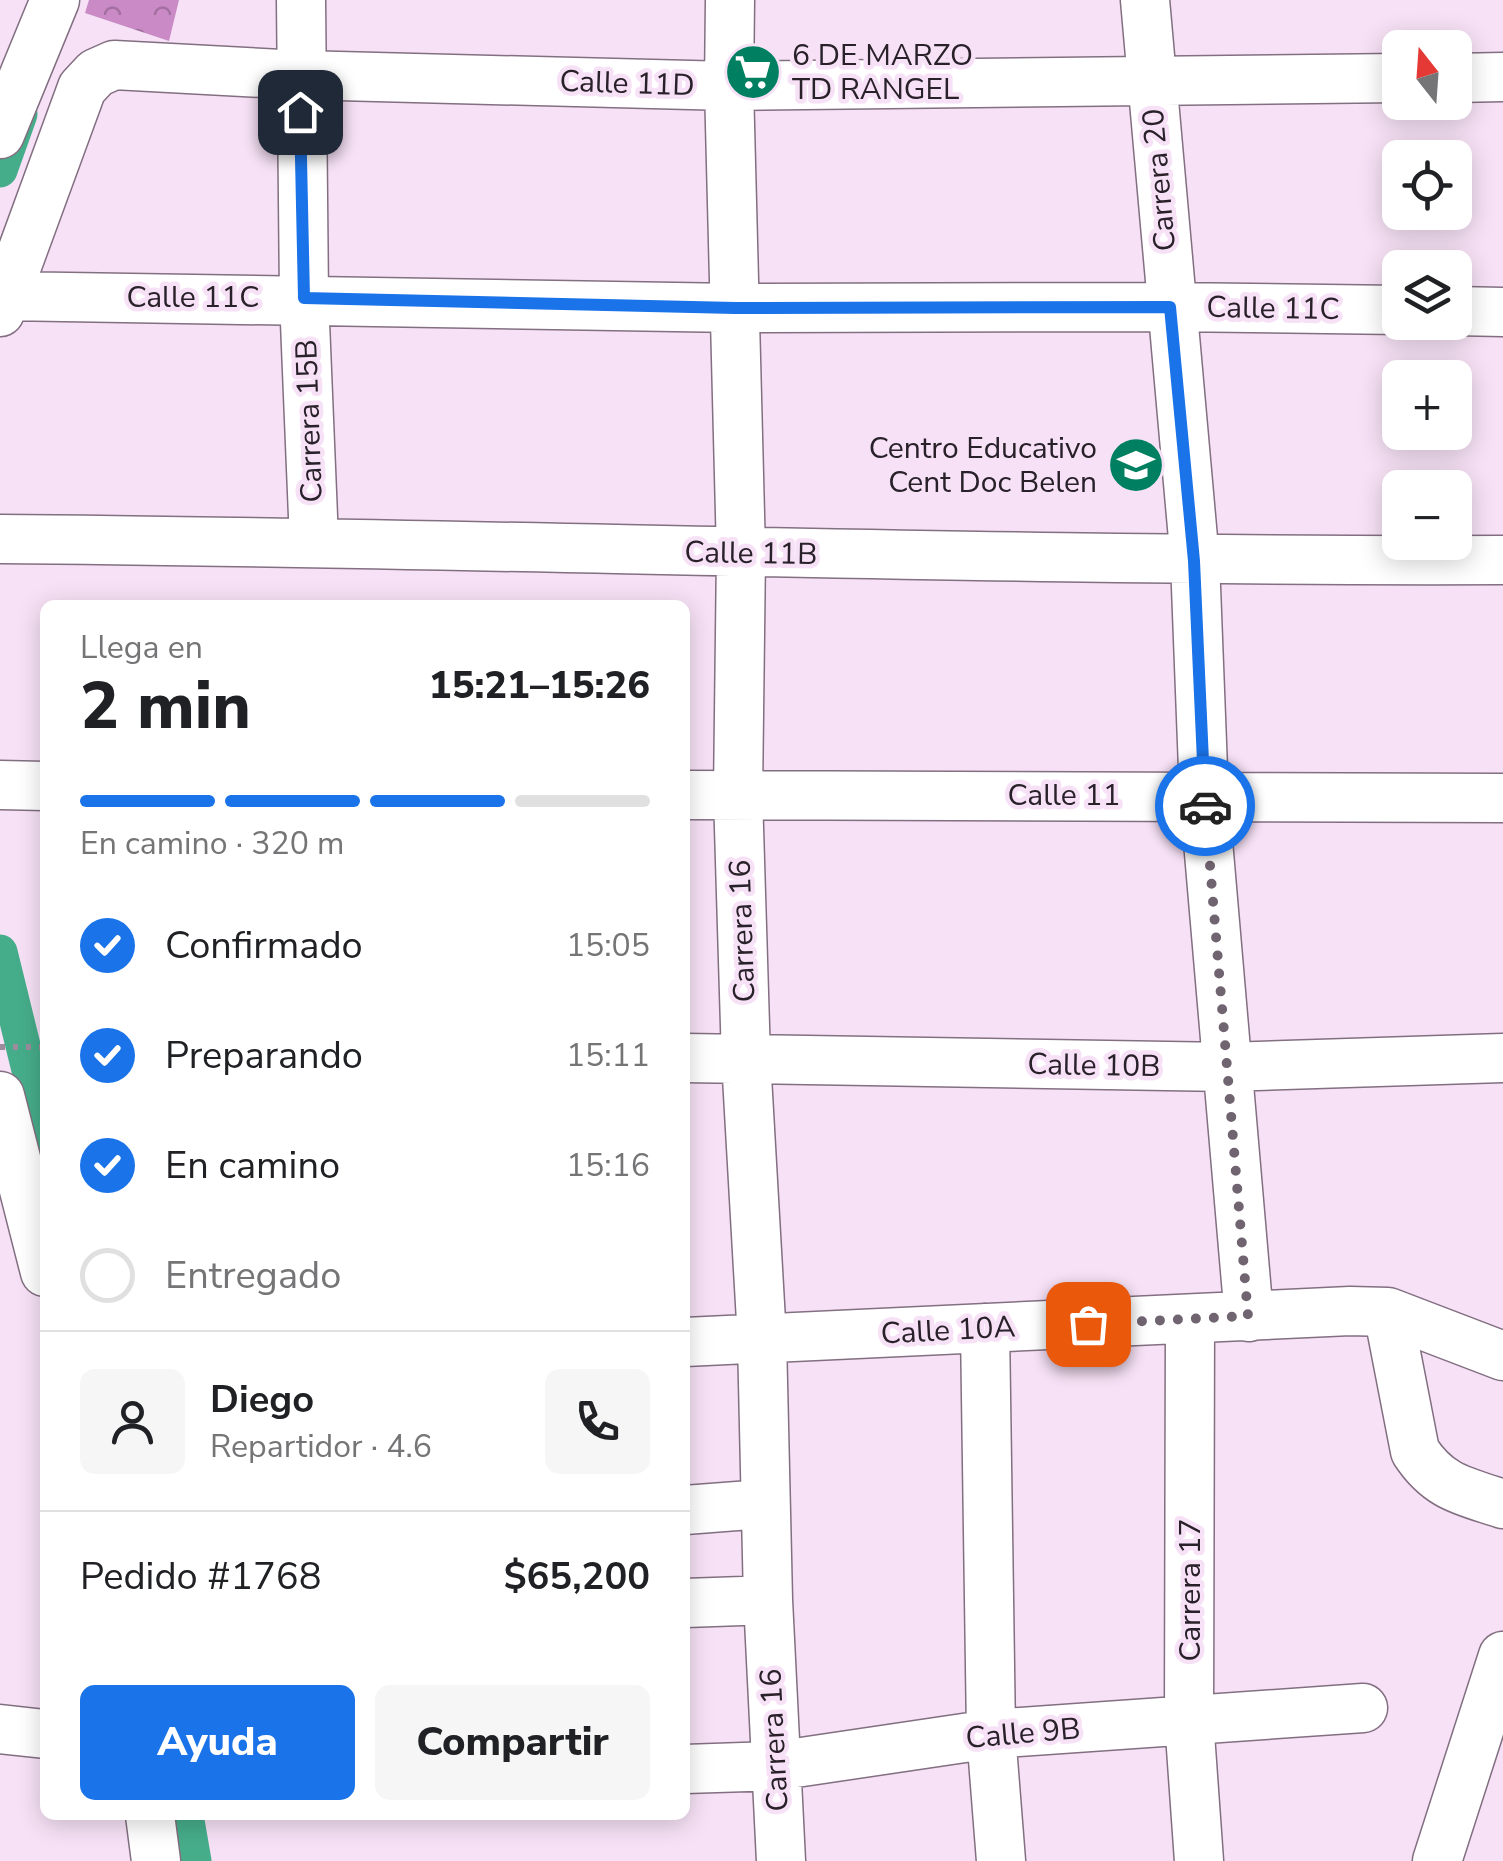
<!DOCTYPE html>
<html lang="es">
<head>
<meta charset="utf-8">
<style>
	body { margin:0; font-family:"Nunito Sans",sans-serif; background:#f6f6f6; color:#202124; height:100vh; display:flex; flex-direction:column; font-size:38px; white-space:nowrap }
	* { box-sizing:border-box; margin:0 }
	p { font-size:32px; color:#757577 }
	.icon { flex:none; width:55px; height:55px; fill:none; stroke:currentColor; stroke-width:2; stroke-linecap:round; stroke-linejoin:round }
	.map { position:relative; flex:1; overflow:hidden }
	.panel { position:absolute; left:40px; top:600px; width:650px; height:1220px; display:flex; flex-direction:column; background:#fff; border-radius:15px; box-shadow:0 5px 25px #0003 }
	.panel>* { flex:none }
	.needle { width:65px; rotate:343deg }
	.tools { position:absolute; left:1382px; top:30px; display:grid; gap:20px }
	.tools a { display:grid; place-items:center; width:90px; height:90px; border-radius:15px; background:#fff; box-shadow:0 5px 25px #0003; font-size:50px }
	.pin { position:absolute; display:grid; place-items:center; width:85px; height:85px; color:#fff; margin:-42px; border-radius:20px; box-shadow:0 5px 15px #0006 }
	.courier { position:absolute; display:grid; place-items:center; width:100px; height:100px; margin:-50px; border:8px solid #1a73e8; border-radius:50%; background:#fff; color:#222; box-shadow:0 2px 12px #0007 }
	.headline em { font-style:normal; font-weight:800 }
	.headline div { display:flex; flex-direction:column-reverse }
	.headline { display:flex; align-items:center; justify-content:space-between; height:170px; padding:0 40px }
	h1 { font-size:65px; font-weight:800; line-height:75px }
	.bar { display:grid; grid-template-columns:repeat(4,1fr); gap:15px 10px; align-content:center; height:120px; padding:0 40px }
	.bar i { height:12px; border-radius:8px; background:#e0e0e0 }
	.bar .on { background:#1a73e8 }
	.bar p { grid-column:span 4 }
	.line { display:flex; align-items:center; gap:25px; padding:0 40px; border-top:2px solid #e0e0e0 }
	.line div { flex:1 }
	.round { display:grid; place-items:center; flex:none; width:105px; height:105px; border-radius:15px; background:#f6f6f6 }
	ol { padding:0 40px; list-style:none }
	li { display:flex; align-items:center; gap:30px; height:110px }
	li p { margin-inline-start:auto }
	li .icon { padding:10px; border-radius:50%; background:#1a73e8; color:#fff; stroke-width:4 }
	li:last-child { color:#757577 }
	li i { width:55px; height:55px; border:5px solid #e0e0e0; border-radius:50% }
	.primary-button { display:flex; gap:20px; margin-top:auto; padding:20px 40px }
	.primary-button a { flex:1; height:115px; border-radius:15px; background:#1a73e8; color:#fff; font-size:40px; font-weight:800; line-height:115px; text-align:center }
	.primary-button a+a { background:#f6f6f6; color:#202124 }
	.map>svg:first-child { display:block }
	.forest { fill:url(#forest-crowns) }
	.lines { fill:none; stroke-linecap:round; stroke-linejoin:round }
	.canal { stroke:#46ad8a; stroke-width:35 }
	.minor-casing { stroke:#826f81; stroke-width:51 }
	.path { stroke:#9c8c9c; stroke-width:6; stroke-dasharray:5 8; stroke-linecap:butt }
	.minor { stroke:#fff; stroke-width:48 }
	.done { stroke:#716471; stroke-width:10; stroke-dasharray:0 18 }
	.route { stroke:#1a73e8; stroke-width:12 }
	.labels { text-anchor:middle; stroke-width:9; stroke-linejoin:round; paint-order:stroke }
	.poi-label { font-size:30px; fill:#292129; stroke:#f7e1f6; text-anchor:start }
	.street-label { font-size:30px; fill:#292129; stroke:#f7e1f6 }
</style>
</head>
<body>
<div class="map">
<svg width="1503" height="1861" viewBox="0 0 1503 1861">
	<defs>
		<pattern id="forest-crowns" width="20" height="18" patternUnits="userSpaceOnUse" patternTransform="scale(2.5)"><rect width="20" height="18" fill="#c98ac6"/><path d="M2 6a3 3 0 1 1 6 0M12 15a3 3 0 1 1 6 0" fill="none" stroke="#a370a1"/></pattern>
	</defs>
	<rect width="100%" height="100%" fill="#f7e1f6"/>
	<path class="forest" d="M89 0H179L169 41 85 13Z"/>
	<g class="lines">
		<path class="canal" d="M0 170 20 114
			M0 952 45 1135
			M186 1815 194 1861"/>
		<g class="minor-casing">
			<path id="minor" d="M301 0 304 298 314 541
				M730 0 729 86 741 553 738 795 746 1059 762 1339 768 1600 781 1861
				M1145 0 1195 561 1204 795 1249 1317
				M1455 78 1503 77
				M0 134 55 0
				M5 296 735 308 1170 307 1400 310
				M1455 311 1503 312
				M0 312 82 88 96 73 114 65 300 75 729 86 1400 78
				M0 539C501 543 1002 562 1503 560
				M0 785 45 786
				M685 795 1503 798
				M685 1058 1227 1067 1503 1058
				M0 1096 45 1272
				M1388 1312 1415 1451C1439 1488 1464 1491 1503 1504
				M1190 1319 1189 1720 1199 1861
				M985 1328 991 1734 1001 1861
				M685 1342 1350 1311 1388 1312 1503 1356
				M685 1510 764 1504
				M685 1603 768 1600
				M0 1729 45 1734
				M685 1769 775 1766 991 1734 1363 1708
				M150 1815 156 1861
				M1437 1861 1503 1656"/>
		</g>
		<path class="path" d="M0 1047H45"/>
		<use href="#minor" class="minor"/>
	</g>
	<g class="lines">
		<path class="done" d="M1088 1324 1248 1316 1205 806"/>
		<path class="route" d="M300 112 304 298 735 308 1170 307 1194 561 1205 806"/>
	</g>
	<defs>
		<g id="supermarket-disc" transform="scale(2.875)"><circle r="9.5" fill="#008060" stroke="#f7e1f6"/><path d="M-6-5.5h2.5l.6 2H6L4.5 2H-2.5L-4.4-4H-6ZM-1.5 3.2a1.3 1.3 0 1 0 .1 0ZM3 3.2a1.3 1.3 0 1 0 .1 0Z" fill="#fff"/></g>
		<g id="school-disc" transform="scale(2.875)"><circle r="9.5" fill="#008060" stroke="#f7e1f6"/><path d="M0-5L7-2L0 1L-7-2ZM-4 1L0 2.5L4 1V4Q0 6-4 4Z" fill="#fff"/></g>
	</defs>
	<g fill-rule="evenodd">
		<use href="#supermarket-disc" x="753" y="72"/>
		<use href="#school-disc" x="1136" y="465"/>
	</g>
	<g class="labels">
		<g class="poi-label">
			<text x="792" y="65">6 DE MARZO<tspan x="792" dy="34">TD RANGEL</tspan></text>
			<text x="1097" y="458" text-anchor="end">Centro Educativo<tspan x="1097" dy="34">Cent Doc Belen</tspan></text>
		</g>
		<g class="street-label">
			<text transform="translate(627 83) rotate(2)" y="10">Calle 11D</text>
			<text transform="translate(1159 180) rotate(-95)" y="10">Carrera 20</text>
			<text x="193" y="307">Calle 11C</text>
			<text transform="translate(1273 308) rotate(1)" y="10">Calle 11C</text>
			<text transform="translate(309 421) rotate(-92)" y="10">Carrera 15B</text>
			<text transform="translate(751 553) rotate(1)" y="10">Calle 11B</text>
			<text x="1064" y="805">Calle 11</text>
			<text transform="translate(742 931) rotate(-92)" y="10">Carrera 16</text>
			<text transform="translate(1094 1065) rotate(1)" y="10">Calle 10B</text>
			<text transform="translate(948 1330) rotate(-3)" y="10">Calle 10A</text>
			<text transform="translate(1190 1590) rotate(-90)" y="10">Carrera 17</text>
			<text transform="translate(1023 1733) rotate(-5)" y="10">Calle 9B</text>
			<text transform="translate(774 1740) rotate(-93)" y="10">Carrera 16</text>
		</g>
	</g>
</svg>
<div class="tools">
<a><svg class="needle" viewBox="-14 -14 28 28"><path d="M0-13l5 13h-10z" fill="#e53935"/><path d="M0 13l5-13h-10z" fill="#757577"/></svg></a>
<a><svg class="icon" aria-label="locate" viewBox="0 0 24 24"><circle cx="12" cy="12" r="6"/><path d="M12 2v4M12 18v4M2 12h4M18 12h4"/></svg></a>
<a><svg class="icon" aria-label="layers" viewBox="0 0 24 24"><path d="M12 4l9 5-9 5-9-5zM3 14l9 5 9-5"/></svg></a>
<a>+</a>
<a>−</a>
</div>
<div class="pin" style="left:1088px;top:1324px;background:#ea580c"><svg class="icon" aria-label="bag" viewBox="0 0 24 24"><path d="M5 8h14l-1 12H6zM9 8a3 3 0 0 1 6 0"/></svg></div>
<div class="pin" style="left:300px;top:112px;background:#1f2937"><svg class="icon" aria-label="home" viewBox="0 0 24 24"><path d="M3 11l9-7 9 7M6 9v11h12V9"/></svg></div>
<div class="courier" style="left:1205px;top:806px"><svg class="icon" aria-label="car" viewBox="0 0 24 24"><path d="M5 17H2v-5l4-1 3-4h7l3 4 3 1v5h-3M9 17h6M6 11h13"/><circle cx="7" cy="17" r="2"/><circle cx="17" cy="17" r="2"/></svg></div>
<section class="panel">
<div class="headline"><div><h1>2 min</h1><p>Llega en</p></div><em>15:21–15:26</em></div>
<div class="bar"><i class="on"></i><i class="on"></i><i class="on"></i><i></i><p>En camino · 320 m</p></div>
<ol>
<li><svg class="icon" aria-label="check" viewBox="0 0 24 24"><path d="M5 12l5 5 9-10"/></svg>Confirmado<p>15:05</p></li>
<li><svg class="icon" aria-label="check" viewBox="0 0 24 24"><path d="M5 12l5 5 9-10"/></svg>Preparando<p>15:11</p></li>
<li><svg class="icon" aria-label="check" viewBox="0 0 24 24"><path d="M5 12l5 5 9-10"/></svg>En camino<p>15:16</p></li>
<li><i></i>Entregado</li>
</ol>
<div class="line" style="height:180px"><a class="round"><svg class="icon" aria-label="person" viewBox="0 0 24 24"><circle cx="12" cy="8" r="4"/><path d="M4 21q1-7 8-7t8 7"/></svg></a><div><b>Diego</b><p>Repartidor · 4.6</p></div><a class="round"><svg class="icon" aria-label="phone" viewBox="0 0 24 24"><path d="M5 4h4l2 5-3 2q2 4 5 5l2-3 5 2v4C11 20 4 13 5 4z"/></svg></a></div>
<div class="line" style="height:130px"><div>Pedido #1768</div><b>$65,200</b></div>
<div class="primary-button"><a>Ayuda</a><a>Compartir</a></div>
</section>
</div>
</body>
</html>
